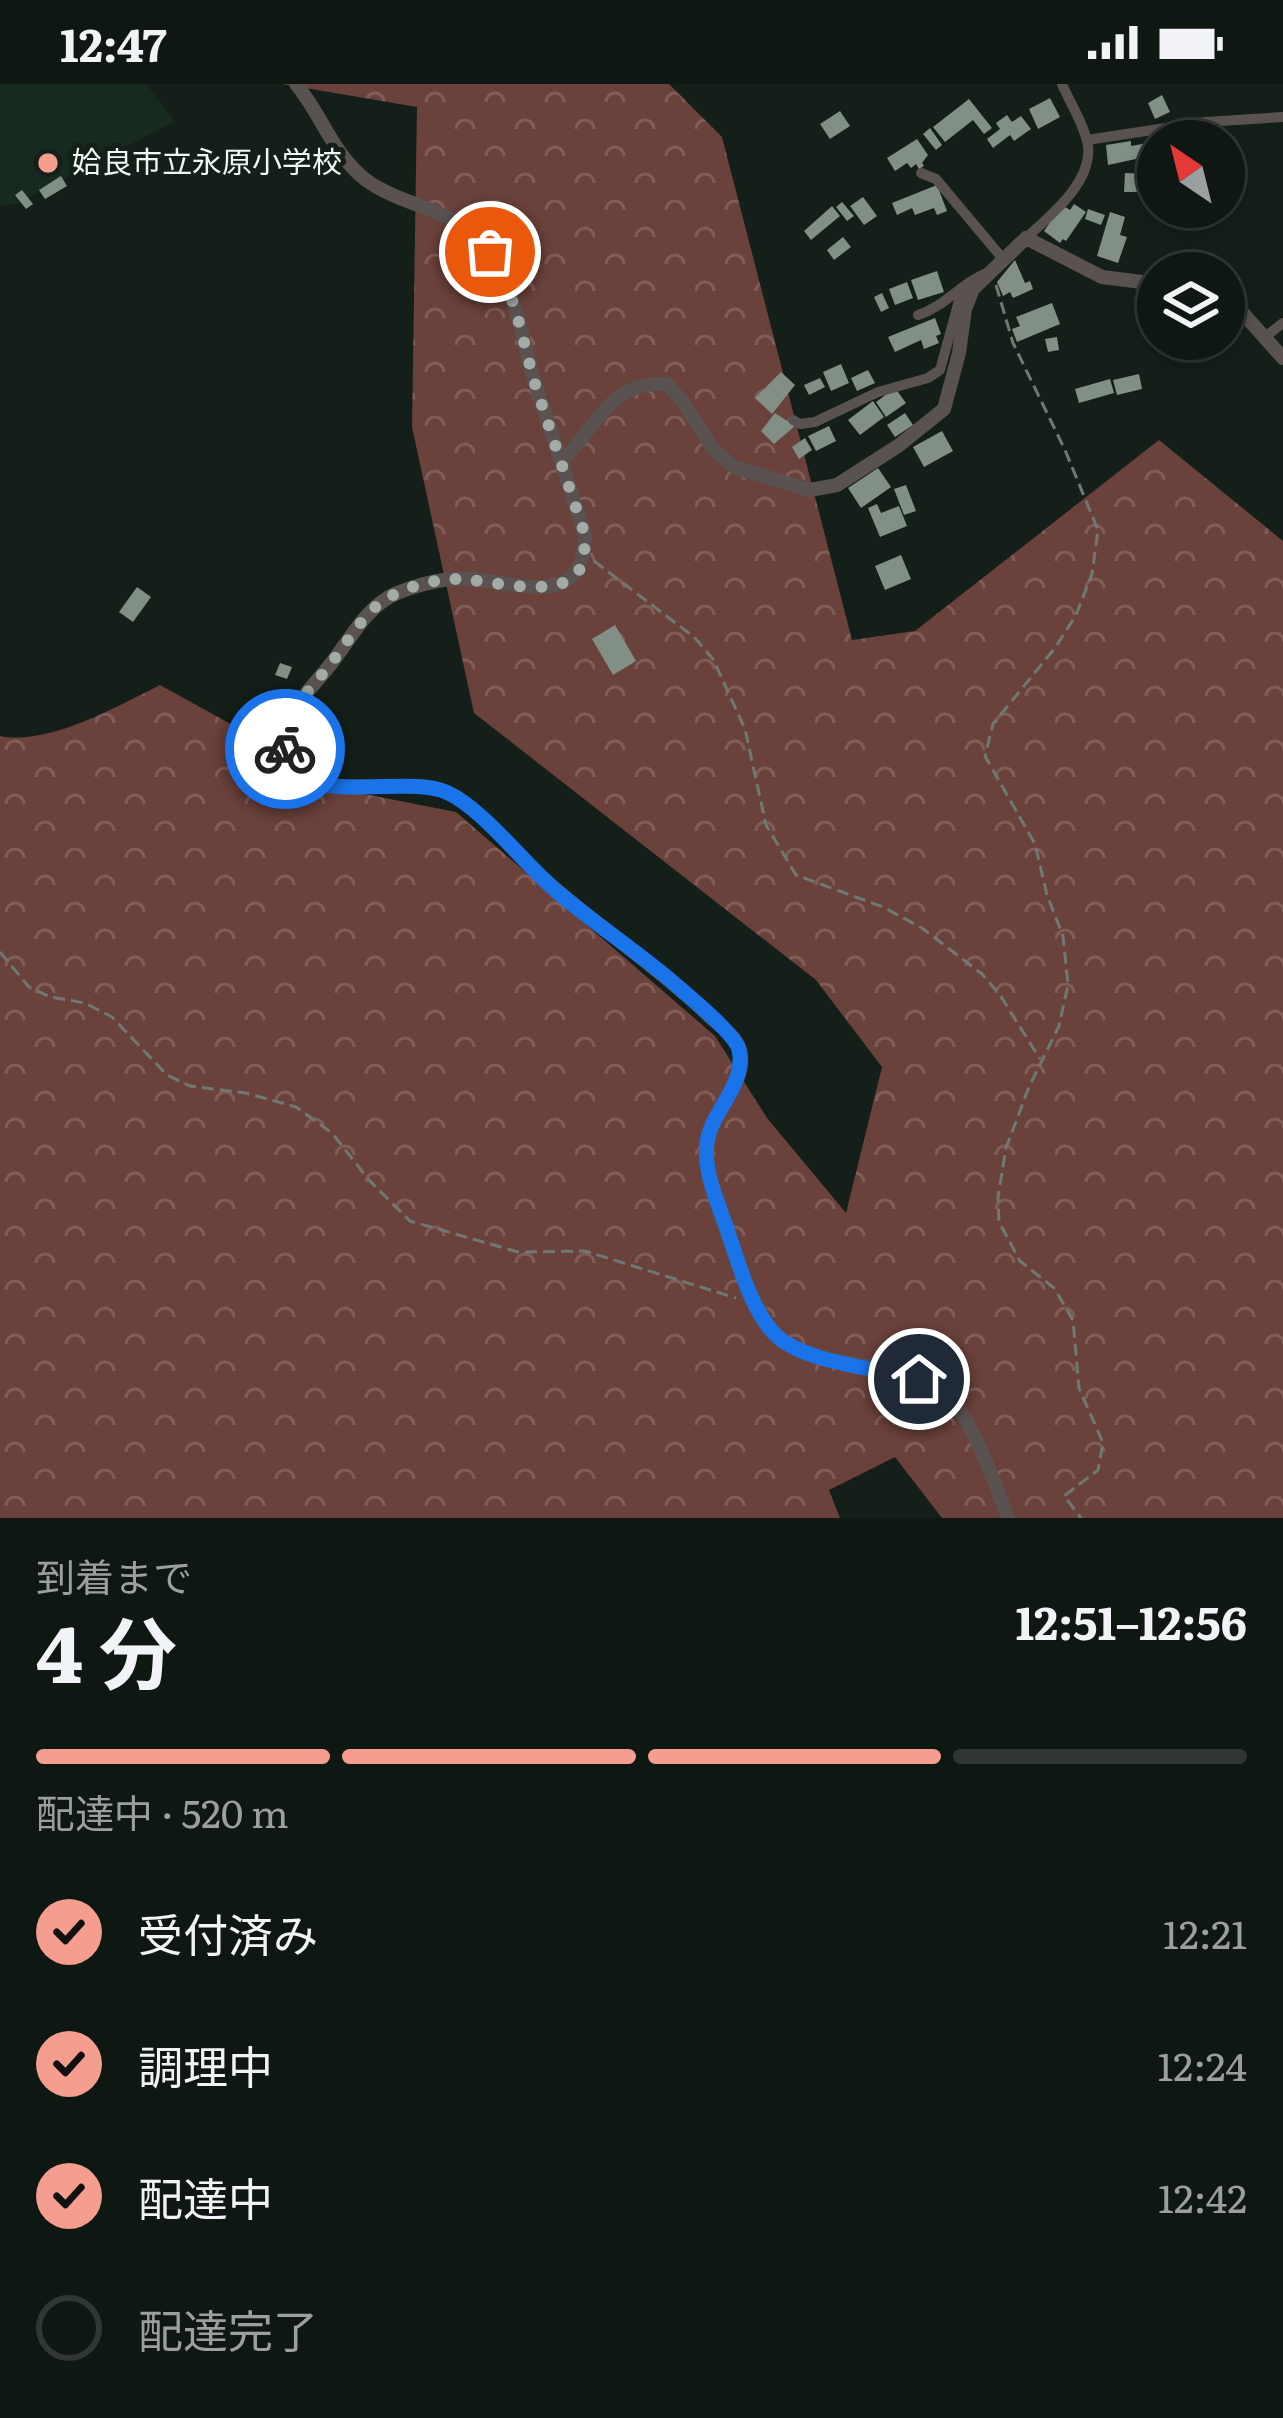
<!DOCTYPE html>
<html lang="ja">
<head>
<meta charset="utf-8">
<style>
	body { margin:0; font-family:Literata,"Noto Sans JP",serif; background:#1d2421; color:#f1f3f6; height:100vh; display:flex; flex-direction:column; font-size:45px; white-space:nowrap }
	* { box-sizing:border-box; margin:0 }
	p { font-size:39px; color:#9b9fa0 }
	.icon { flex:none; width:66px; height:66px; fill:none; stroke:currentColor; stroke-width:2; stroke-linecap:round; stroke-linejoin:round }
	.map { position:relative; height:1434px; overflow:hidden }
	.drawer { display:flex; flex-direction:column; background:#0f1713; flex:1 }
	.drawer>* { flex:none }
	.needle { width:78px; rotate:325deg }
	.fabs { position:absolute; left:1137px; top:36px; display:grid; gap:24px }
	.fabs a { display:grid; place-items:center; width:108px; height:108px; border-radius:50%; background:#0f1713; box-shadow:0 6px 18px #0003,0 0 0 3px #2f3633; font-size:60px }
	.pin { position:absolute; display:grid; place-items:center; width:102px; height:102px; color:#fff; margin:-51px; border:6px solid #fff; border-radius:50%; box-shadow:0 3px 12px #0007 }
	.courier { position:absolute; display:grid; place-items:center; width:120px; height:120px; margin:-60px; border:9px solid #1a73e8; border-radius:50%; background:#fff; color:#222; box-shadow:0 3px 15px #0007 }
	.headline em { font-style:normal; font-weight:700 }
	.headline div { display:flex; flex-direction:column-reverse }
	.headline { display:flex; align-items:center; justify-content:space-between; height:204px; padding:0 36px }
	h1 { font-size:78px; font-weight:700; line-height:90px }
	.bar { display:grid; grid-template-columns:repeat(4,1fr); gap:18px 12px; align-content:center; height:144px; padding:0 36px }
	.bar i { height:15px; border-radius:9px; background:#2f3633 }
	.bar .selected { background:#f59d8f }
	.bar p { grid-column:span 4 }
	ol { padding:0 36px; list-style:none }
	li { display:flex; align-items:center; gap:36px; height:132px }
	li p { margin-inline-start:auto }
	li .icon { padding:12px; border-radius:50%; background:#f59d8f; color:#111; stroke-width:4 }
	li:last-child { color:#9b9fa0 }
	li i { width:66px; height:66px; border:6px solid #2f3633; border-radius:50% }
	.status { display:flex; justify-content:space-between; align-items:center; height:84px; padding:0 60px; background:#0f1713; direction:ltr }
	.status svg { height:33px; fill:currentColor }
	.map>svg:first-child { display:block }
	.built { fill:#172a20 }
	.forest { fill:url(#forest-crowns) }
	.building { fill:#818f87 }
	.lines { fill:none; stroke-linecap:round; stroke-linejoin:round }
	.path { stroke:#6f7973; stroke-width:3; stroke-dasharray:12 6; stroke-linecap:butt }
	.minor { stroke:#595251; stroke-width:10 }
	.tertiary { stroke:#595251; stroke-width:14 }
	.done { stroke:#a2aba5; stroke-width:12; stroke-dasharray:0 21.6 }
	.route { stroke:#1a73e8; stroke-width:15 }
	.poi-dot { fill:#f59d8f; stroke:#141f19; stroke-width:4.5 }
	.labels { text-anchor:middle; stroke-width:10; stroke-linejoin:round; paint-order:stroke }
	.poi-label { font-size:30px; fill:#eef6f1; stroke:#141f19; text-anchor:start }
</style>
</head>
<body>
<div class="status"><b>12:47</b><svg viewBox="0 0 49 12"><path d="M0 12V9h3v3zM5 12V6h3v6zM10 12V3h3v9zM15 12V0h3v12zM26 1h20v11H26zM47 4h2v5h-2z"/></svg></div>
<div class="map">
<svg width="1283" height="1434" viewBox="0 0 1283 1434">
	<defs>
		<pattern id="forest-crowns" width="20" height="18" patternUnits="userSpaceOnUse" patternTransform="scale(3)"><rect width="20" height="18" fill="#6b413b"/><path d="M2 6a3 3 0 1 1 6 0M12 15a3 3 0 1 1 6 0" fill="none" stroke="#805d58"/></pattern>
	</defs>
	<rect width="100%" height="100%" fill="#141f19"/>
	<path class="built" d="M0 0H146L175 37 16 120 0 122Z"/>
	<path class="forest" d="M282 0H669L722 53 852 556 915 547 1159 356 1283 457V1434H942L895 1373 829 1406 840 1434H0V652C48 662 118 622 160 601L354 708 456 728 715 952 767 1034 846 1129 882 983 816 896 474 629 412 343 417 23Z"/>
	<path class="building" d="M1162 11 1170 28 1155 35 1148 19Z
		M1050 14 1060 33 1038 45 1029 25Z
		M969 15 992 44 984 50 973 36 945 58 933 43Z
		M840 27 850 42 830 55 820 40Z
		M1007 31 1012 38 1021 32 1031 45 1014 57 1010 51 993 64 987 55 1000 45 996 39Z
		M930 44 942 61 936 66 923 50Z
		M917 55 928 71 922 79 924 82 919 85 916 80 911 84 907 79 895 87 887 74Z
		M1131 57V62L1148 59 1150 72 1108 81 1106 61Z
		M1125 89 1151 90V108H1124Z
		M61 92 67 102 45 115 39 106Z
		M937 101 947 127 937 131 934 124 915 131 912 124 897 131 892 119Z
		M22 106 33 120 26 125 15 111Z
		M863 113 877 132 864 141 850 122Z
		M842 118 854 132 847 137 836 123Z
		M1074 120 1086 128 1066 157 1063 155 1060 159 1044 147 1062 121 1070 126Z
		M832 122 840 132 811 156 804 147Z
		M1088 125 1105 131 1101 141 1085 135Z
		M1110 128 1125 133 1120 151 1127 153 1118 179 1097 172Z
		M843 153 851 163 834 176 827 166Z
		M1015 176 1025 199 1030 197 1033 205 1013 214 1010 208 1003 212 997 198Z
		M937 187 944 208 918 216 911 196Z
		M907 198 913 214 895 221 889 205Z
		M882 209 889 224 881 228 874 213Z
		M1052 219 1060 240 1017 258 1012 245 1020 242 1016 233Z
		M1224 232 1227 239 1234 236 1240 247 1232 250 1234 254 1207 267 1201 255H1224Z
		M935 234 941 250 936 252 939 259 924 265 921 256 895 268 888 253Z
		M1057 253 1059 266 1048 268 1045 255Z
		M841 280 849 299 831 307 823 288Z
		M868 286 875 299 857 307 851 294Z
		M781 288 795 301 772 330 755 314Z
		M1139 290 1142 305 1117 311 1113 296Z
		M820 294 825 303 809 311 804 301Z
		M1110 295 1114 309 1079 319 1075 305Z
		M895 304 906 319 886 333 876 318Z
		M873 317 884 333 860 351 848 336Z
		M775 329 795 342 774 360 761 347Z
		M905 329 913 341 895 353 887 341Z
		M829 342 836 357 816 367 808 352Z
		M942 347 953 367 924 383 913 363Z
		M805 354 812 366 799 375 792 363Z
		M878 384 891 403 861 424 848 404Z
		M906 401 916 427 904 431 894 405Z
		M877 420 881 429 899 422 907 442 880 453 868 424Z
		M901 471 911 495 885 506 875 482Z
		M137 503 151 513 133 538 119 528Z
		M615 541 636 577 613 591 592 555Z
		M280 579 292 583 287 595 275 591Z"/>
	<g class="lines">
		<path class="path" d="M996 201 1013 259 1065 366 1098 446 1092 490 1076 531 1055 564 993 640 985 672 1035 760 1047 811 1063 852 1068 901 1059 942 1029 1003 1006 1064 998 1113 999 1138 1020 1177 1054 1204 1073 1236 1079 1304 1103 1359 1098 1386 1064 1412 1081 1434
			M594 477 694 553 713 575 745 645 766 741 796 791 883 823 922 844 982 890 1000 911 1040 975
			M0 868 29 903 50 913 85 919 112 933 167 991 190 1002 246 1009 296 1023 332 1049 369 1096 410 1137 518 1168 585 1167 736 1214"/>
		<path class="minor" d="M1087 56 1205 38 1283 33
			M921 89 936 95 1003 175
			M1026 154C1050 132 1092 99 1088 62 1085 42 1070 19 1062 0
			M918 231C946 222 962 198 989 188
			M1265 253 1283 239
			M793 336 800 340 815 338 878 308 928 294 940 286 960 213 972 207"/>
		<path class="tertiary" d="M296 0C322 31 333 71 366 96 400 121 451 125 480 156 516 194 520 254 536 302 552 351 569 401 585 451 583 537 503 489 450 495 433 497 412 503 397 509 365 523 351 555 330 581 308 609 284 626 285 665 288 726 404 690 444 707 475 719 507 761 532 784 587 836 651 877 706 929 715 939 732 948 738 961 754 995 708 1030 706 1062 703 1098 750 1219 773 1248 804 1286 897 1276 935 1300 969 1323 994 1397 1008 1434
			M1224 219 1240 226 1283 274
			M562 377C596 343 612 295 667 300L683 318 713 365 734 383 810 406 837 401 898 362 944 325 959 269 965 225 973 205 1026 154 1102 193 1158 200"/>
	</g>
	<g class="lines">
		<path class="done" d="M285 665 286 639 291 628C304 611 319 595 332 578 351 554 365 525 393 511 410 502 437 495 456 495 487 495 548 514 573 493 586 483 584 466 585 451L534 297 515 223 490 168"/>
		<path class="route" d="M285 665C291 728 404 689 446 708 481 723 523 778 554 805 591 837 632 864 669 895 684 908 736 950 739 966 747 1001 710 1028 707 1059 703 1088 719 1121 728 1148 739 1180 752 1231 779 1254 809 1279 880 1285 919 1295"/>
	</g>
	<circle class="poi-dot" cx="48" cy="79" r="12"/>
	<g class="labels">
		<g class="poi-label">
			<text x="72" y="89">姶良市立永原小学校</text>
		</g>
	</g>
</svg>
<div class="fabs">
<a><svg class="needle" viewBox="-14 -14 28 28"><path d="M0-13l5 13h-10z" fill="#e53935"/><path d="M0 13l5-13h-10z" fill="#9b9fa0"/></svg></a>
<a><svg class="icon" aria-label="layers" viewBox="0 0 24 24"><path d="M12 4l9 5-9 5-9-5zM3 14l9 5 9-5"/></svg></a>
</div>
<div class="pin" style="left:490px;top:168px;background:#ea580c"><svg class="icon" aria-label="bag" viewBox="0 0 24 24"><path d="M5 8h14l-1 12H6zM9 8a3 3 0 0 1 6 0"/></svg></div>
<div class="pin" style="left:919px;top:1295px;background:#1f2937"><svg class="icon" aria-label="home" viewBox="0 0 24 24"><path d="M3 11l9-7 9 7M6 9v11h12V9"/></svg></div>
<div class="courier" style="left:285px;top:665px"><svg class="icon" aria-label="bike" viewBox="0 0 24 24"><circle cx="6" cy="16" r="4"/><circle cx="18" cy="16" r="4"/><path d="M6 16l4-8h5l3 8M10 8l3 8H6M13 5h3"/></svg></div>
</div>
<section class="drawer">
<div class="headline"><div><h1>4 分</h1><p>到着まで</p></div><em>12:51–12:56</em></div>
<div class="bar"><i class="selected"></i><i class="selected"></i><i class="selected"></i><i></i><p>配達中 · 520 m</p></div>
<ol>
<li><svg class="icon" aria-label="check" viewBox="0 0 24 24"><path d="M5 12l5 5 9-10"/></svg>受付済み<p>12:21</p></li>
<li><svg class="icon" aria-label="check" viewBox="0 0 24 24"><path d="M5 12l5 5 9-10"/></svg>調理中<p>12:24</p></li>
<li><svg class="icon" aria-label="check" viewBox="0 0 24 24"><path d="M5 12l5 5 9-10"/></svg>配達中<p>12:42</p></li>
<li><i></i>配達完了</li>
</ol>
</section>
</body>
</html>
